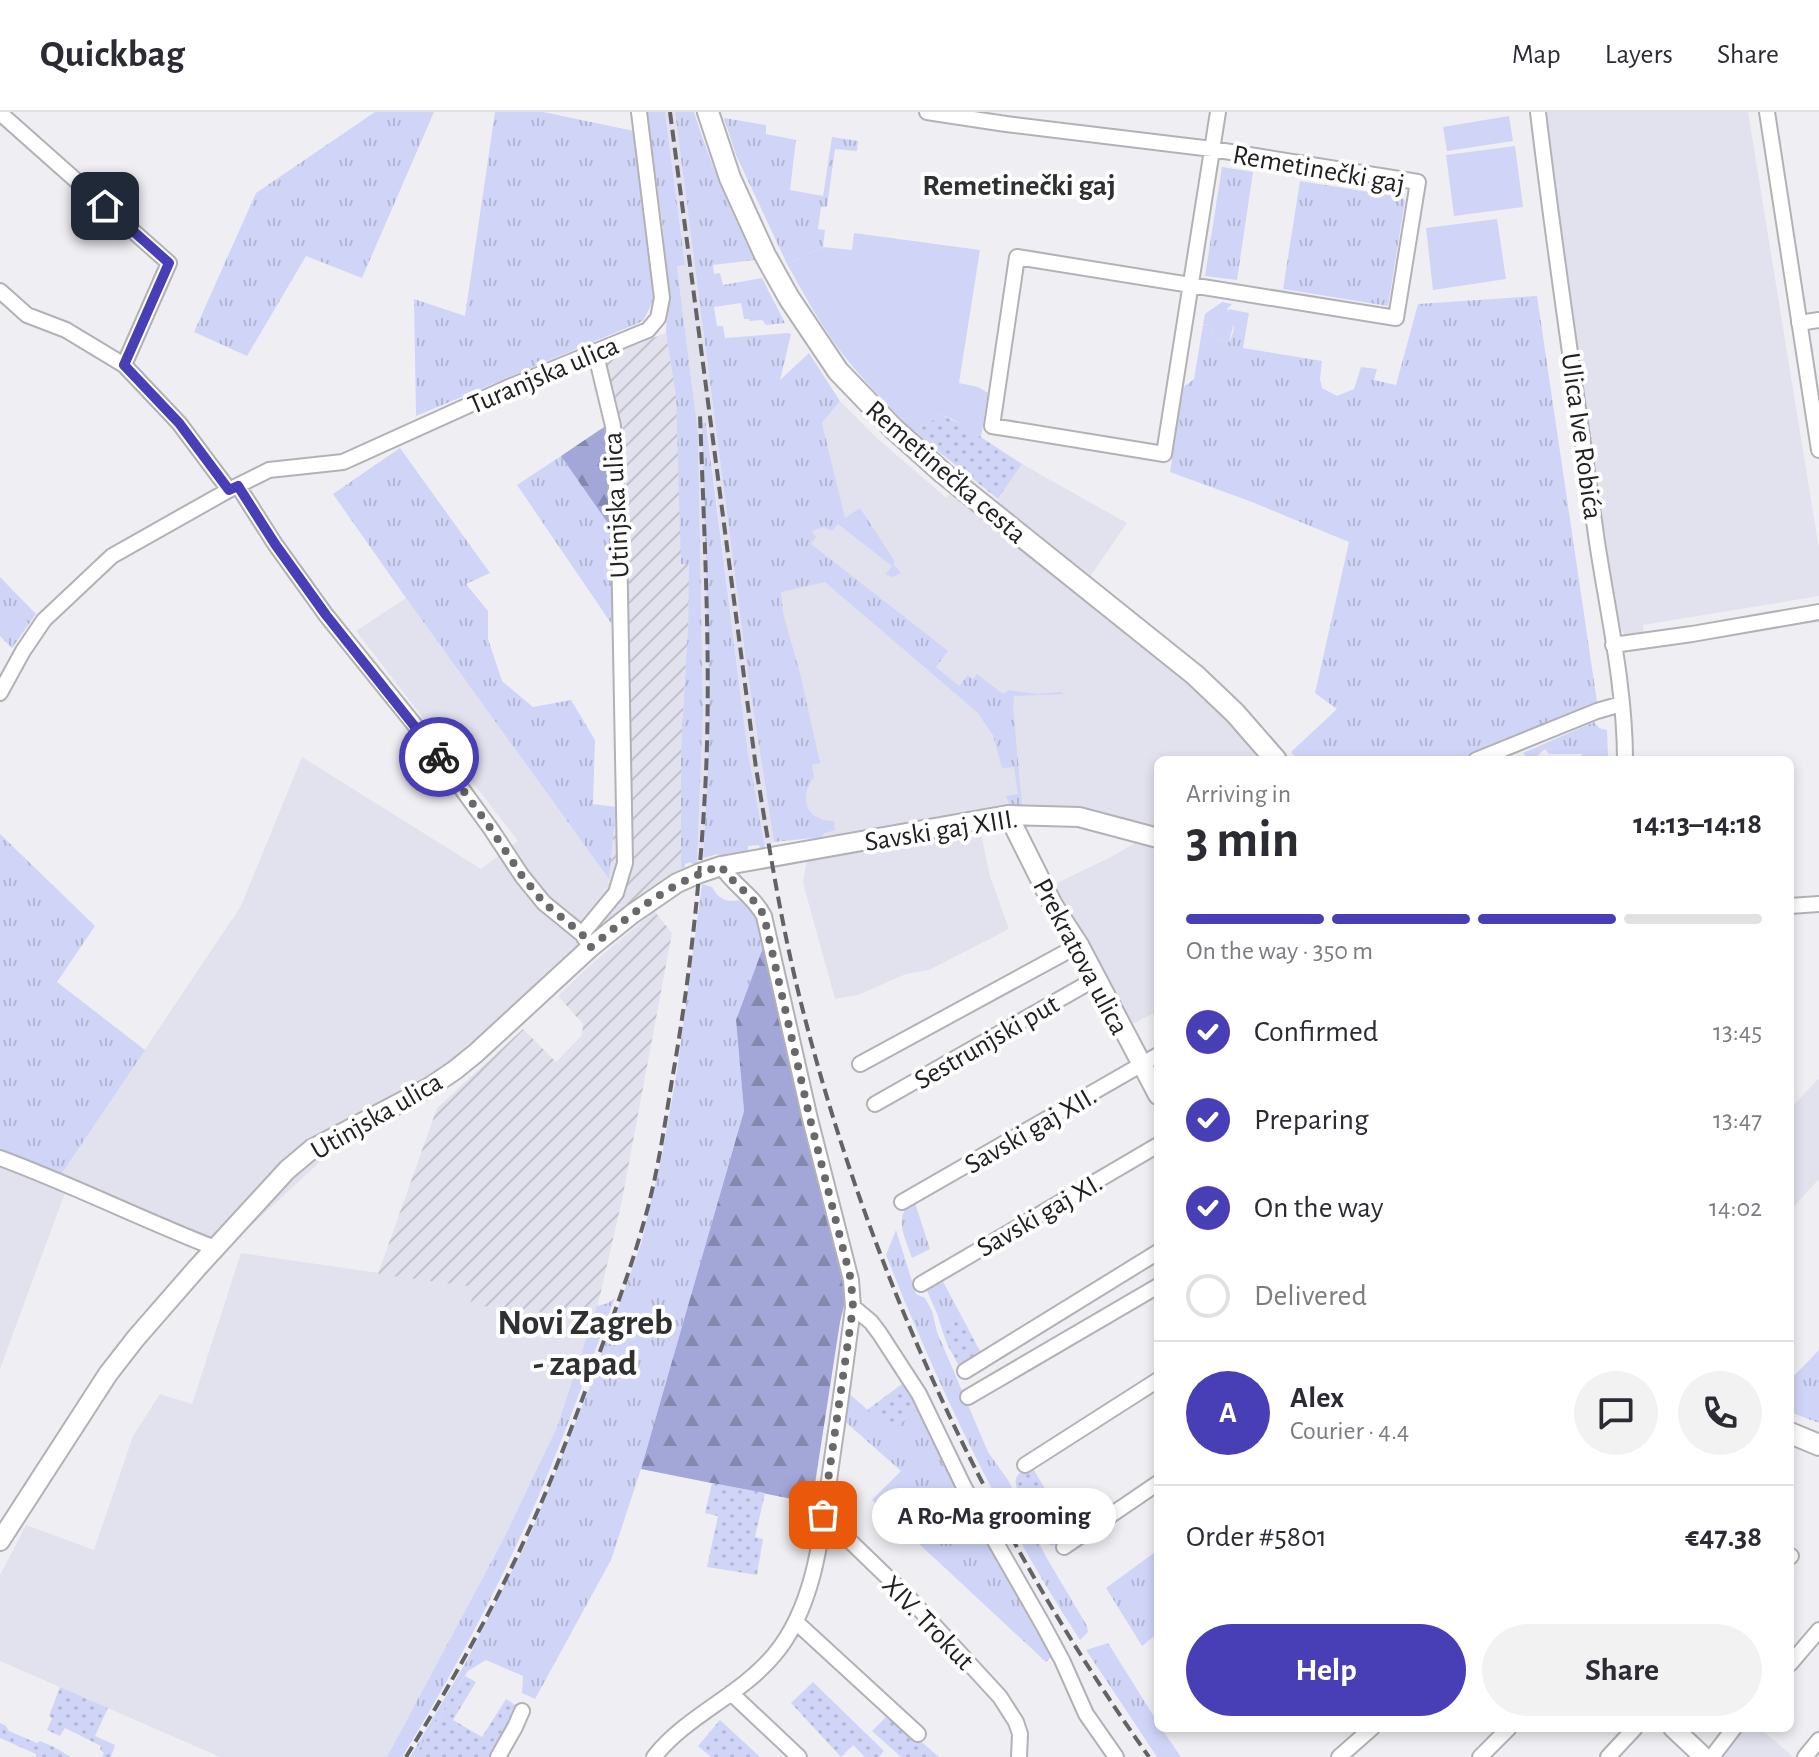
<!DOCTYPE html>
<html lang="en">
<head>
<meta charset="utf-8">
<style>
	body { margin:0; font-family:"Alegreya Sans",sans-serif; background:#f2f2f3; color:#2b2b33; height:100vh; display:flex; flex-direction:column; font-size:30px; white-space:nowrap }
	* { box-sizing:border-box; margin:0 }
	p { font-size:26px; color:#7c7c81 }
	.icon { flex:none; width:44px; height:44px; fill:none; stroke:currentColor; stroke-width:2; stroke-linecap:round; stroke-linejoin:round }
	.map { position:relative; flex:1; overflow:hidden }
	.side { position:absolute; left:1154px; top:644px; width:640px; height:976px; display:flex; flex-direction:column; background:#fff; border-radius:12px; box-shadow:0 4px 12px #0003 }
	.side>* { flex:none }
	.pin { position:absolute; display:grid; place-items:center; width:68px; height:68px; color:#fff; margin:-34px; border-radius:16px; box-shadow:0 4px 12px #0006 }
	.courier { position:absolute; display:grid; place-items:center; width:80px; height:80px; margin:-40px; border:6px solid #483eb5; border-radius:50%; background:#fff; color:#222; box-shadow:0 2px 10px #0007 }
	.bubble { position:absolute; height:56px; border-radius:28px; background:#fff; box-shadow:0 4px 12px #0003; font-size:26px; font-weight:600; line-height:56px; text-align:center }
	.overview em { font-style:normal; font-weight:600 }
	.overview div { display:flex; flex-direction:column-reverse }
	.overview { display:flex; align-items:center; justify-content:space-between; height:136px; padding:0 32px }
	h1 { font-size:52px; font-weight:600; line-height:60px }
	.bar { display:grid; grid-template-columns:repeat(4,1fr); gap:12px 8px; align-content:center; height:96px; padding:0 32px }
	.bar i { height:10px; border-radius:6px; background:#e1e1e2 }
	.bar .current { background:#483eb5 }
	.bar p { grid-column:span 4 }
	.line { display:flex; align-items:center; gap:20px; padding:0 32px; border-top:2px solid #e1e1e2 }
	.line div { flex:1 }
	.round { display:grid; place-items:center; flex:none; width:84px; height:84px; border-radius:42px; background:#f2f2f3 }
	ol { padding:0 32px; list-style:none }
	li { display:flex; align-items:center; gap:24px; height:88px }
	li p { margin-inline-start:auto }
	li .icon { padding:8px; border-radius:50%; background:#483eb5; color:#fff; stroke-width:4 }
	li:last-child { color:#7c7c81 }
	li i { width:44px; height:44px; border:4px solid #e1e1e2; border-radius:50% }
	.primary-button { display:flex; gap:16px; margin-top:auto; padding:16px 32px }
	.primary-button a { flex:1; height:92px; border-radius:48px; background:#483eb5; color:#fff; font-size:32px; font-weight:600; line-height:92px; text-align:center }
	.primary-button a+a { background:#f2f2f3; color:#2b2b33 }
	header { display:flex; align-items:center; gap:48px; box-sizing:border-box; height:112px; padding:0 40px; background:#fff; border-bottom:2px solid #e1e1e2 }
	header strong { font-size:38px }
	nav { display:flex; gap:44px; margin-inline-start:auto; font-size:28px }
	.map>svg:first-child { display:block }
	.built { fill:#e1e2ed }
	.industrial { fill:url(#industrial-furrows) }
	.grass { fill:url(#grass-tufts) }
	.forest { fill:url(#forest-firs) }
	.park { fill:#d0d4f7 }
	.garden { fill:url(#garden-dots) }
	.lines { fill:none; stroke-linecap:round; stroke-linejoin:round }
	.minor-casing { stroke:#b2b2b6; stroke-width:18 }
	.tertiary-casing { stroke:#b2b2b6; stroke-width:22 }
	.secondary-casing { stroke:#b2b2b6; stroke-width:24 }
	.minor { stroke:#fff; stroke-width:14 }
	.tertiary { stroke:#fff; stroke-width:18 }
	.secondary { stroke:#fff; stroke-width:20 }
	.rail { stroke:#636365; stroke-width:4; stroke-dasharray:12 6; stroke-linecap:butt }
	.done { stroke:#69696b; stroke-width:8; stroke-dasharray:0 14.4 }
	.route { stroke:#483eb5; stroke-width:10 }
	.labels { text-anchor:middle; stroke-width:8; stroke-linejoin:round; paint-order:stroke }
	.street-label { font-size:28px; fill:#212122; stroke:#fff }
	.neighbourhood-label { font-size:30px; font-weight:bold; fill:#2f3032; stroke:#fff }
	.district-label { font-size:36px; font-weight:bold; fill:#2f3032; stroke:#fff }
</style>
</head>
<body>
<header>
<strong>Quickbag</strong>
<nav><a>Map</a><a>Layers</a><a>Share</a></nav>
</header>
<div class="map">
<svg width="1819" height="1645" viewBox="0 0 1819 1645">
	<defs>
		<pattern id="industrial-furrows" width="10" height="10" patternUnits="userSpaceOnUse" patternTransform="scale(2)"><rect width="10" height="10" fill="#e1e2ed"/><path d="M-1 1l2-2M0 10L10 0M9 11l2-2" fill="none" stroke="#c1c2cb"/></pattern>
		<pattern id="grass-tufts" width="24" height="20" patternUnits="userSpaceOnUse" patternTransform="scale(2)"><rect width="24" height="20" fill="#d0d4f7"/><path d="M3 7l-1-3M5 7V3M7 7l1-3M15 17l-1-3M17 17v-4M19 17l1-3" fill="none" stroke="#b2b6d3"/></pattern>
		<pattern id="forest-firs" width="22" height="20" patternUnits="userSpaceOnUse" patternTransform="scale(2)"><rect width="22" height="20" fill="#a2a7d7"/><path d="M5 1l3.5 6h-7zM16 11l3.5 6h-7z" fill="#8488ae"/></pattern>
		<pattern id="garden-dots" width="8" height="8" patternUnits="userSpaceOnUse" patternTransform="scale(2)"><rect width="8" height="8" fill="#d0d4f7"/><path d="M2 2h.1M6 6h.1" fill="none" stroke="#b2b6d3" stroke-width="1.8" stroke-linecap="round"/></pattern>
	</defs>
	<rect width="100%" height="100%" fill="#efeff3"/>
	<path class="built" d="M665 0H675L748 564 774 730 764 733 758 705 748 641 707 311H703L709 573 708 657 703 746 697 750 703 598 698 321 677 153 685 152Z
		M1547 0H1748L1819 437V484L1643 513 1644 523 1632 525 1625 523 1618 515 1549 35Z
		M840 289 878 327 942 382 946 386 953 379 1136 525 1219 597 1264 648H1158V899L1129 914 1050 777 1061 769 1111 745 1140 728 1085 700 980 717 990 764 1009 817 929 858 906 862 858 883 835 887 803 771 810 728 782 534 771 430 845 407 822 311Z
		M1022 352 1127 411 1087 469 993 395Z
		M406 486 630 796 558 874 467 958 438 981 337 1034 228 1135 215 1136 60 1064 241 794 302 645 481 757 518 729 356 519Z
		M1819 966V1067L1790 1099V997Z
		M0 1053 66 1078 0 1257Z
		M241 1141 476 1175 471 1193 595 1205 557 1315 504 1426 387 1645H220L0 1549V1463L26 1413 94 1438 133 1324 160 1282 192 1292Z
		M1744 1616H1760L1793 1645H1720Z"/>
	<path class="industrial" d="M666 221 676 285 682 452 690 453 688 514 681 637V757L630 796 609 767 616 695 613 561 614 420 610 311 594 247Z
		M654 799 672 821 622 1088 595 1205 470 1193 475 1175 378 1162 437 996 523 917 556 950 582 923 583 912 558 884 588 855Z"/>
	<path class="grass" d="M375 0H434L362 166 306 144 247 244 194 220 256 81Z
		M495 0H543L634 19 654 187 643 209 416 304 414 187 465 204Z
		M647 0H665L685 153 677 154 698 321 703 599 697 750 693 754 691 750 685 752V756L681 757V637L688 514 689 453 681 452 676 285 666 221 667 184 663 117Z
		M675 0H694C710 51 731 100 755 148L713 153 714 162 720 161 723 173 762 166 785 211 766 213 762 208 749 209V207H744L741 191 714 195 717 214H723L725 226 788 221 791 222 780 268 809 241 840 289 822 311 845 406 860 396 894 448V453L901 461 892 465 886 462 892 454 838 412 832 419 824 415 812 419 816 425 811 432 948 539 936 555 959 574 968 563 973 567 977 562 1003 582 1009 578 1037 582 1061 580 1064 582 1014 584 1013 595 1022 693 1010 694 1006 684 1018 682 1014 655 1002 656 993 623 977 600 825 470 781 480 783 501 801 565 820 651 812 653 814 665C798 686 806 709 834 709L835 718 823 722 822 725 774 730 748 564Z
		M724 6 766 13V22L796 28 790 78 823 84 832 25 858 29 857 39 835 37 827 95H821L818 117 825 118 823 135 787 152 736 43Z
		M1222 55 1253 60 1237 168 1205 164Z
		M1300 69 1401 85 1405 89 1388 194 1283 177Z
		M1537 184 1597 590 1464 648H1298L1291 640 1337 597 1315 581 1349 430 1252 390 1170 360 1182 279 1184 275 1194 267 1203 213 1209 214 1215 226 1229 230C1238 214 1232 211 1228 197L1249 201 1243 236 1322 249 1320 267 1322 276 1337 284 1354 277 1361 255 1377 257 1374 268 1396 273 1418 192Z
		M702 311H706L748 641 765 736 760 737 759 733 748 734V739L720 745 718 742 703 746 708 657 709 573Z
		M400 336 490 461 466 472 488 499V527L502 569 533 595 571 588 595 628 593 692 616 695 609 767 406 486 333 382Z
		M561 344 614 420 613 514 517 373Z
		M0 465 36 502 12 536 0 524Z
		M1594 610 1599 616 1607 618 1608 646H1605L1604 648H1575L1583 642H1549L1545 637 1538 643 1541 648H1529L1523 641Z
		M0 722 95 814 57 870 145 938 60 1064 0 1041Z
		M702 772 712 775C727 802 742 778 754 795 759 803 763 816 767 825L736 908 744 999 641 1357 611 1448 535 1587 522 1581 523 1564 486 1548 468 1559 414 1645H410L466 1550 530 1423 589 1277 641 1132 662 1043 677 959Z
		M914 1088 930 1137 912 1146C905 1125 892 1104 914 1088Z
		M896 1118 916 1182 925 1186 932 1199 937 1220 988 1340 1008 1368 1045 1443 1087 1514 1088 1520 1080 1528C1001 1407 939 1277 886 1143Z
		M940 1164 962 1205 942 1218 938 1204 925 1174Z
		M615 1186C585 1264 558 1344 523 1419 487 1497 447 1572 402 1645H387L504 1426 557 1315 597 1194 608 1191Z
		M1819 1238V1311L1790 1300V1268Z
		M846 1279 891 1318 919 1296 997 1447 1027 1492 1054 1543 1046 1550 872 1388 901 1359 841 1306Z
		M1158 1438V1521L1142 1534 1106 1476Z
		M1108 1531 1158 1611V1616H1161L1181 1645H1157L1086 1538Z"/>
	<path class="forest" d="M610 311 614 420 561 344Z
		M767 825 797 969 846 1186 840 1210 812 1391 641 1357 744 999 736 908Z"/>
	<path class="park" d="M1509 4 1513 29 1447 39 1443 15Z
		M1515 34 1523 95 1454 104 1446 43Z
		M1497 107 1506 167 1433 178 1426 116Z
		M854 121 980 138 959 271 978 275 988 281 981 325 952 307 941 303 914 320C887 292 858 264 835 232 817 206 802 179 787 152L823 135 852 138Z
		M1222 190 1232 192 1227 197 1234 210 1229 230 1215 226 1209 214 1203 212 1205 202Z"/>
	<path class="garden" d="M941 303 961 312 1022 352 998 387 914 320Z
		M962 1205 982 1243 960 1256 948 1234 942 1218Z
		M906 1269 919 1296 892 1319 867 1298Z
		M1031 1353 1073 1424 1052 1434 1044 1430C1038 1417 1012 1378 1016 1366 1019 1360 1026 1356 1031 1353Z
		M712 1371 765 1381 755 1425 763 1427 757 1463 707 1455 718 1404 705 1401Z
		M465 1564 476 1570 453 1608 482 1625 506 1587 520 1596 496 1645H414Z
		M813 1570 884 1639 879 1645H865L853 1633 841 1645 791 1591Z
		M60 1575 108 1596 95 1624 115 1633 111 1645H102L104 1641 100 1638 101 1634 65 1616 60 1624 47 1618 52 1606 49 1604Z
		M889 1602 939 1645H901L872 1619Z
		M720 1608 760 1645H711L698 1634Z
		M0 1611 5 1613 9 1619 37 1631 40 1629 54 1635 71 1645H36V1642L0 1626Z"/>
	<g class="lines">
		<g class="minor-casing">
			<path id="minor" d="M927 0 1006 12 1212 37 1418 70 1396 206 1017 145 992 314 1164 342C1181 228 1199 114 1218 0
				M1538 0C1555 144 1577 287 1597 430 1608 502 1625 575 1625 648
				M1767 0 1819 338
				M0 1 169 151 124 253 179 311 229 378
				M0 179 27 203 66 218 124 253
				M1799 211 1819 208
				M238 374 275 432 326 503 422 622 491 717 522 764 544 791 582 822 586 828
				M1613 533 1692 522 1819 500
				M0 581 23 539 44 508 112 444 229 378 269 358 343 350 509 275 648 218 658 206 662 186 639 0
				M1476 648 1597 599 1621 592
				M1790 794 1819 792
				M582 822 616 781 625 751 619 429 613 314 595 239
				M860 952 1079 833
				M875 992 1097 866
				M0 1046C73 1073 143 1108 215 1136
				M902 1090 1158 943
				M921 1172 1158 1033
				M853 1195 871 1210 880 1222 919 1282 964 1375 1042 1511 1062 1548 1086 1602 1116 1645
				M965 1259 1158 1140
				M968 1285 1158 1174
				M1025 1353 1158 1268
				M823 1403 911 1488 1000 1585 1016 1610 1020 1622 1019 1645
				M1064 1435 1158 1371
				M1790 1445 1791 1444
				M796 1510 918 1622
				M1790 1552 1819 1518
				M731 1581 799 1645
				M498 1645 515 1615 522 1599
				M654 1645C687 1603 740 1584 774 1543 819 1490 823 1406 833 1340 840 1292 847 1244 853 1195L851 1168 810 1007 764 804C753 783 734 774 721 754
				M1339 1645 1372 1616
				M1480 1645 1509 1616
				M1608 1645 1635 1616
				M1712 1645 1734 1616
				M1805 1645 1819 1628"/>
		</g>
		<g class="tertiary-casing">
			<path id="tertiary" d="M1008 703 1053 793 1079 833 1158 983
				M0 1429 108 1262 136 1226 197 1156 287 1058 312 1037 430 975 455 958 476 941 591 835 632 802 677 771 700 761 721 754 1008 703 1079 705 1158 726
				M1673 1616 1704 1645"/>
		</g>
		<g class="secondary-casing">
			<path id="secondary" d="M708 0 730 66 765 143 789 186 838 259 894 317 943 361 1195 563 1235 601 1276 648
				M1790 1321 1819 1333"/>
		</g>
		<use href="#minor" class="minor"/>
		<use href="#tertiary" class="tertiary"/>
		<use href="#secondary" class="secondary"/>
		<path class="rail" d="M670 0 756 656C769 734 781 811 800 887 868 1159 987 1416 1149 1645
			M406 1645C449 1575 490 1503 524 1429 551 1372 573 1312 595 1253 612 1207 630 1160 643 1113 657 1066 664 1017 672 968 690 866 701 764 706 661 711 543 704 420 700 302"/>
	</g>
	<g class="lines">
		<path class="done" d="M439 645 491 717 522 764 544 791 582 822 591 835C633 801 668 771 721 754 734 774 753 782 764 804L810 1007 851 1168 853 1195 823 1403"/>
		<path class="route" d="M105 94 169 151 124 253 179 311 229 378 238 374 275 432 326 503 439 645"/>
	</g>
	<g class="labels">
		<g class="street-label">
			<text transform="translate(1319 56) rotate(10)" y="10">Remetinečki gaj</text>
			<text transform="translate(543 262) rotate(-23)" y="10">Turanjska ulica</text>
			<text transform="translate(1583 324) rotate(82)" y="10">Ulica Ive Robića</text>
			<text transform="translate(947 359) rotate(41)" y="10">Remetinečka cesta</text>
			<text transform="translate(615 393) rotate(-93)" y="10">Utinjska ulica</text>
			<text transform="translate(941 717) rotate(-9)" y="10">Savski gaj XIII.</text>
			<text transform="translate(1082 844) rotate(62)" y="10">Prekratova ulica</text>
			<text transform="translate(986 929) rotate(-30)" y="10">Sestrunjski put</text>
			<text transform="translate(376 1003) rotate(-30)" y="10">Utinjska ulica</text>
			<text transform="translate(1030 1017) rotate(-30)" y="10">Savski gaj XII.</text>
			<text transform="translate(1039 1102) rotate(-30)" y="10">Savski gaj XI.</text>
			<text transform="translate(929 1510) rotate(46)" y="10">XIV. Trokut</text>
		</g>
		<g class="neighbourhood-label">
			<text x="1019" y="83">Remetinečki gaj</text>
		</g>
		<g class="district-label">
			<text x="585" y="1222">Novi Zagreb<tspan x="585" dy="41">- zapad</tspan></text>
		</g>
	</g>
</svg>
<div class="pin" style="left:823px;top:1403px;background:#ea580c"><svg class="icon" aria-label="bag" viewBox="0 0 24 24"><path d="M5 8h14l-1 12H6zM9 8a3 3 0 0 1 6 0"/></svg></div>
<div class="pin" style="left:105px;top:94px;background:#1f2937"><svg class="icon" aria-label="home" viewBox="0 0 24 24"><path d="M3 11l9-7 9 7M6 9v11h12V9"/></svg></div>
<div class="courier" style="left:439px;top:645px"><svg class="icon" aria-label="bike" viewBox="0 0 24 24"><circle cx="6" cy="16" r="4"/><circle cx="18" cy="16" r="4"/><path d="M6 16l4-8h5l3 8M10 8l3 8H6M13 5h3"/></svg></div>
<div class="bubble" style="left:872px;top:1376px;width:244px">A Ro-Ma grooming</div>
<section class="side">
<div class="overview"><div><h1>3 min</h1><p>Arriving in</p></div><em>14:13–14:18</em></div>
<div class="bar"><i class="current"></i><i class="current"></i><i class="current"></i><i></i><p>On the way · 350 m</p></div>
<ol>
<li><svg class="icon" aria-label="check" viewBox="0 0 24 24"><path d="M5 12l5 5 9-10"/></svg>Confirmed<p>13:45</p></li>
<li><svg class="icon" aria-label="check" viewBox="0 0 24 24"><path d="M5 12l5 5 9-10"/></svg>Preparing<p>13:47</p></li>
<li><svg class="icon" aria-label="check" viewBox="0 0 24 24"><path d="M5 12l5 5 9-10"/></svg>On the way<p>14:02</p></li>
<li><i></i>Delivered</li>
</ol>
<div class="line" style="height:144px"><b class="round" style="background:#483eb5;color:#fff">A</b><div><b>Alex</b><p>Courier · 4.4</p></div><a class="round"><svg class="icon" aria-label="chat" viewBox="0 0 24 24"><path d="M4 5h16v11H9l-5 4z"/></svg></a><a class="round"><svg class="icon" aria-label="phone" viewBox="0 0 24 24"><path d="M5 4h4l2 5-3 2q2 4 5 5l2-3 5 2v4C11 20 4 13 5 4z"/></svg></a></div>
<div class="line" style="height:104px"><div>Order #5801</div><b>€47.38</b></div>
<div class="primary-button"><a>Help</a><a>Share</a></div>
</section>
</div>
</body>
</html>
